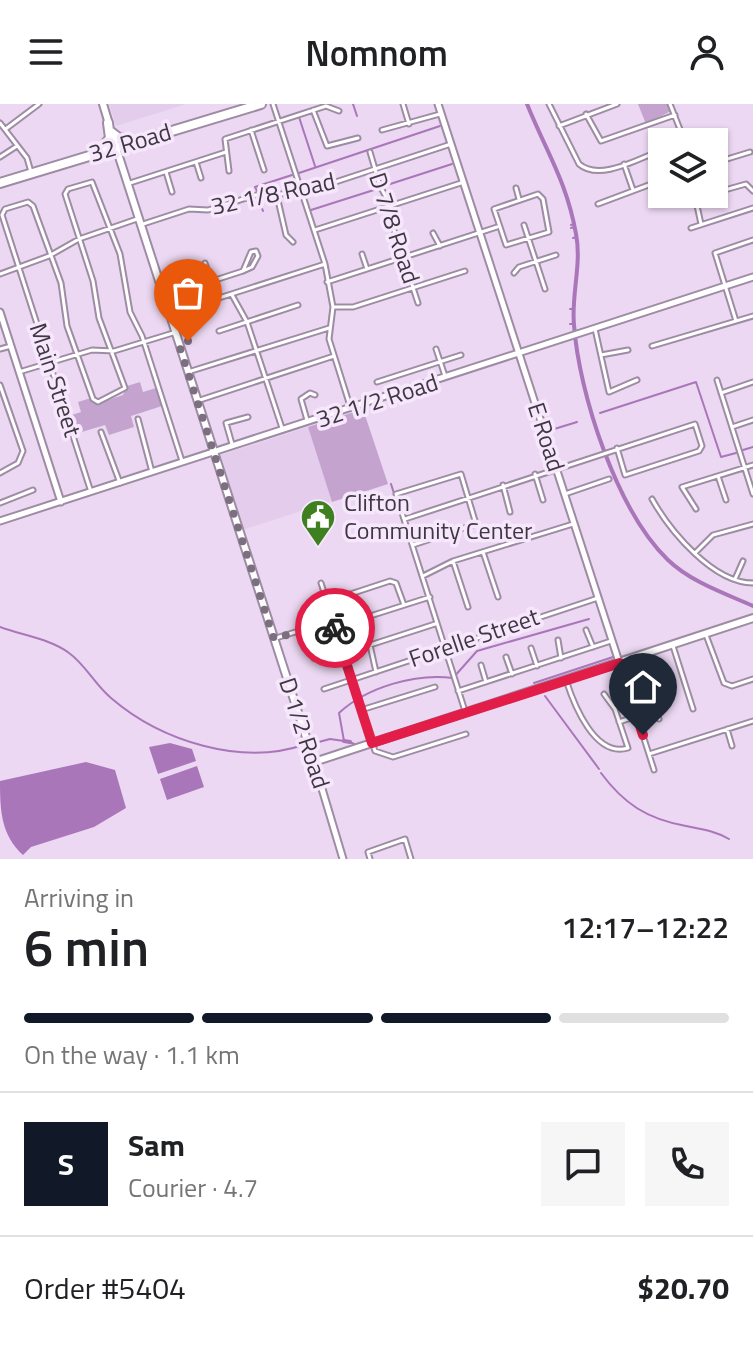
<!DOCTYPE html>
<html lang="en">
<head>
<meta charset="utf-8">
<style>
	body { margin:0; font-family:"Titillium Web",sans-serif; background:#f6f6f6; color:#202124; height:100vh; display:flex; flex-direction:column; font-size:30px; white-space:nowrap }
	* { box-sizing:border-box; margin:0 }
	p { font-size:26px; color:#757577 }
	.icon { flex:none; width:44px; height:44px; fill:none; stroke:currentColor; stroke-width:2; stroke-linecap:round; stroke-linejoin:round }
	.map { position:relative; height:755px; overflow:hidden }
	.details { display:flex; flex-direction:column; background:#fff; flex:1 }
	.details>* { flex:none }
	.fabs { position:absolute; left:648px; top:24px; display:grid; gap:16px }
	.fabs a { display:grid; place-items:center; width:80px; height:80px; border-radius:0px; background:#fff; box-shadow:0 2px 6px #0004; font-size:40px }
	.pin { position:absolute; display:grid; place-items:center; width:68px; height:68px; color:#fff; margin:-82px -34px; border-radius:50% 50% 50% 0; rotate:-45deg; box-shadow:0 0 8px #0007 }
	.pin .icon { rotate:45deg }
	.courier { position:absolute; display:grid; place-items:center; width:80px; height:80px; margin:-40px; border:6px solid #e11d48; border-radius:50%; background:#fff; color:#222; box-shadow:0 2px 10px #0007 }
	.headline em { font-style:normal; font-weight:600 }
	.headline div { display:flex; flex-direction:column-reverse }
	.headline { display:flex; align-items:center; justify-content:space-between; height:136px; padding:0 24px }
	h1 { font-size:52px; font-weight:600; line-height:60px }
	.bar { display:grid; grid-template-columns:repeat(4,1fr); gap:12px 8px; align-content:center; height:96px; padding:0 24px }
	.bar i { height:10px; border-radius:6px; background:#e0e0e0 }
	.bar .current { background:#111827 }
	.bar p { grid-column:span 4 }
	.line { display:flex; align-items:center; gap:20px; padding:0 24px; border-top:2px solid #e0e0e0 }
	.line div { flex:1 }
	.round { display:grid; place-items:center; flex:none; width:84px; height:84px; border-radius:0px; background:#f6f6f6 }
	header { display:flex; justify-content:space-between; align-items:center; height:104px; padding:0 24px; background:#fff; font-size:36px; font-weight:600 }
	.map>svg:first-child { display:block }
	.built { fill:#e4ccec }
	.green { fill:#c4a4cf }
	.water { fill:#aa76ba }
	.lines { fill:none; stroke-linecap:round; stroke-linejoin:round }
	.stream { stroke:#aa76ba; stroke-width:2 }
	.canal { stroke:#aa76ba; stroke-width:4 }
	.minor-casing { stroke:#9d8ca3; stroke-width:7 }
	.tertiary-casing { stroke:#9d8ca3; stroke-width:9 }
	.secondary-casing { stroke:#9d8ca3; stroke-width:10 }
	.primary-casing { stroke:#9d8ca3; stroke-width:12 }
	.minor { stroke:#fff; stroke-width:3 }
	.tertiary { stroke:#fff; stroke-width:5 }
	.secondary { stroke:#fff; stroke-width:6 }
	.primary { stroke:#fff; stroke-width:8 }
	.done { stroke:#7c6f7f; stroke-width:8; stroke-dasharray:0 14.4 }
	.route { stroke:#e11d48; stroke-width:10 }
	.labels { text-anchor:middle; stroke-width:7; stroke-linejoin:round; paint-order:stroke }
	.street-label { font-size:24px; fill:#3f3741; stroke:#f7e7fc }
	.poi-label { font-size:24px; fill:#3f3741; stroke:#f7e7fc; text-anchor:start }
</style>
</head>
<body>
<header><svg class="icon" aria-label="menu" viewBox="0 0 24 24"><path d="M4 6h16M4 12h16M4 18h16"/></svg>Nomnom<svg class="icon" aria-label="person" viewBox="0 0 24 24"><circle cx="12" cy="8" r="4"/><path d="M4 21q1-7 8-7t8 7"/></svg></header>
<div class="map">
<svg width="753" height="755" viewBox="0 0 753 755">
	<rect width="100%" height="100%" fill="#ecd8f2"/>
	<path class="built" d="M109 0H186L116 22Z
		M308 323 332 397 242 426 221 351Z"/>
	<path class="green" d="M638 0H668L671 7 646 20Z
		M140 278 143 288 156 284 162 302 131 312 134 323 109 331 105 321 75 330 76 324 69 312 81 308 78 298 91 294 99 299 123 291 127 282Z
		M363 305 388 380 332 398 308 323Z"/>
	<path class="water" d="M170 639 192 645 196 657 158 670 149 643Z
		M86 658 115 666 126 704 94 723 31 743 23 751C1 731 0 706 0 677Z
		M197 662 204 683 167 696 160 675Z"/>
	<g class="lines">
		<path class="stream" d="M353 0 357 12
			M299 13 315 62
			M299 69 440 22
			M384 82 452 60
			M257 87 255 83 292 71
			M258 94 263 107
			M311 106 377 85
			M571 121 574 120
			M571 124 575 123
			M573 134 577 133
			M570 205H572
			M570 220H573
			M600 309 696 278 721 353 736 349
			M551 326 577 318
			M743 346 753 343
			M391 380 399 405
			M0 523C21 531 51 535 69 549 85 560 95 581 111 594 161 637 242 663 306 640
			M534 579 613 553
			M545 592 599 665
			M350 638 356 641
			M315 639 330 635 344 637 339 609C367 583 416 569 453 574L477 547 589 515
			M601 669C624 700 647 715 686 722 701 725 716 727 729 735"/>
		<path class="canal" d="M527 0C546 47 567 78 576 130 582 160 571 191 574 221 579 290 617 407 668 456 691 478 724 489 753 502
			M344 637 350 638"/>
		<g class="minor-casing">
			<path id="minor" d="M273 0 325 160 333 203 329 235 350 302
				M403 0 409 20
				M549 0 579 60C600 78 639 54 662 46
				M670 0 685 38
				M313 6 327 42 358 34
				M586 10 601 37 675 11
				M0 19 27 54 31 68
				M559 22 617 0
				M7 24 39 0
				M251 26 264 66
				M382 26 440 10
				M685 38 719 28
				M370 48 380 82 391 102 393 123 418 199
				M0 53 17 42
				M196 58 201 74
				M714 59 750 48
				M624 60 633 86
				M229 67 225 35 326 2 339 7
				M166 68 172 88
				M130 79 226 48
				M652 80 656 92
				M516 84 519 95
				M714 89 746 80 753 87
				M538 90 543 95 549 128 506 141 494 105Z
				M277 92 286 131 293 138
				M598 100 662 76
				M701 120 696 97 712 90
				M140 121 189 105 208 106 256 91 302 89 451 40
				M524 121 545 185
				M691 124 753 104
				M315 126 464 78
				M433 129 440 142
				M362 150 367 165
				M205 159 211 177
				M179 165 183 178
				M514 169 519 163 556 151
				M0 170 49 152 79 135 137 115
				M327 178 497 123
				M160 183 183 178 203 180 243 167 252 163 258 152 256 147 251 148 243 167
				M232 191 247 218 282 324
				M333 203H353L465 167
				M172 209 325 160
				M736 217 715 149 753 136
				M595 225 609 288 637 276
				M219 227 298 201
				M652 242 753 212
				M0 245 11 242
				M436 245 445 272
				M601 251 628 246
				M19 268 92 246 114 247 173 229
				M188 268 329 224
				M717 276 753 390
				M377 278 461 251
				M0 281 23 347 18 359 0 369
				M721 289 753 278
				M197 297 334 252
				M138 315 152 368
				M307 316 301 295 310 289 315 291
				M732 323 753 316
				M101 328 120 379
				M232 340 226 319 248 313
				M535 370 543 396
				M718 372 726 396
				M503 381 510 408
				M91 388 2 111 5 105 28 98 33 102 61 179 67 222 93 295 98 298 125 284 99 214 93 177 65 90 68 85 92 78 120 150 130 208 142 232 182 357
				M565 390 609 375
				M652 395C670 427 713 479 753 479
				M0 399 33 386
				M696 405 682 383 753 361
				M405 415 695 320 702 342 699 347 625 371 617 344
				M413 441 476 420 461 370 396 390 465 607
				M483 448 498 493
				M695 449 713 431 753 420
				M453 457 468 503
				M423 472 453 457 573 420
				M735 475 743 457
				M321 479 375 647 393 653 466 630
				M320 500 390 477 396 479 404 501
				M586 526 593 543
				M706 531 724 579 732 582 753 575
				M276 534 305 525 326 526 430 493
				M558 536 561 554
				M673 542 693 605
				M531 544 537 562
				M506 553 512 570
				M640 553 659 615
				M314 554 353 546
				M620 559 654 666
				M481 561 486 578
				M376 568 370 541 435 520
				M566 576C574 601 595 654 628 644L615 605 604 590
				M324 585 598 494
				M458 587 611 537
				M361 606 435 583
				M619 618 637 612
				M727 625 732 642
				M649 650 753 617
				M370 755 368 748 405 735 411 755"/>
		</g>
		<g class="tertiary-casing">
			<path id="tertiary" d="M438 0 619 558
				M0 208 61 398
				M0 417 753 173
				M314 658 343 755"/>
		</g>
		<g class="secondary-casing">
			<path id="secondary" d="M103 0 109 20
				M112 31 314 658 753 514"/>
		</g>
		<g class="primary-casing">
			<path id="primary" d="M111 28 120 35 129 34
				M100 46 110 34 108 19
				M0 79 261 0"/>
		</g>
		<use href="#minor" class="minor"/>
		<use href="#tertiary" class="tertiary"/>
		<use href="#secondary" class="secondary"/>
		<use href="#primary" class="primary"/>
	</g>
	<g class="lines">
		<path class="done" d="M188 237 179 241 274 535 305 525 335 524"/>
		<path class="route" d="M335 524 372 639 620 559 643 631"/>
	</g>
	<defs>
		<g id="civic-pin" transform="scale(1.8)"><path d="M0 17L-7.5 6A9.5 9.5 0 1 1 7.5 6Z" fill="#3e8020" stroke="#f7e7fc"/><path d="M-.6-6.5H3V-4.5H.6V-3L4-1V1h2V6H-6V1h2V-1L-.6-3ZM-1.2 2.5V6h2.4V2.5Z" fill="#fff"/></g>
	</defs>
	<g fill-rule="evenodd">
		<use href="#civic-pin" x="318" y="413"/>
	</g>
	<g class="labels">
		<g class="street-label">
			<text transform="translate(130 39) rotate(-16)" y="8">32 Road</text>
			<text transform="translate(273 90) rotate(-12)" y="8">32 1/8 Road</text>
			<text transform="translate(394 124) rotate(72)" y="8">D 7/8 Road</text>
			<text transform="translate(55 276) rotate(72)" y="8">Main Street</text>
			<text transform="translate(377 297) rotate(-18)" y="8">32 1/2 Road</text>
			<text transform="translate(546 333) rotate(72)" y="8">E Road</text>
			<text transform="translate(474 534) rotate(-19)" y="8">Forelle Street</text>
			<text transform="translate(304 629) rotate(72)" y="8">D 1/2 Road</text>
		</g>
		<g class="poi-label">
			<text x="344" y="407">Clifton<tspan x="344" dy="28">Community Center</tspan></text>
		</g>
	</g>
</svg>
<div class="fabs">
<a><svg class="icon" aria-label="layers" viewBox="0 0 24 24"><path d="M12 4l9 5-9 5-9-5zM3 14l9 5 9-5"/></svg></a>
</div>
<div class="pin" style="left:188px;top:237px;background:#ea580c"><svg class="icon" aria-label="bag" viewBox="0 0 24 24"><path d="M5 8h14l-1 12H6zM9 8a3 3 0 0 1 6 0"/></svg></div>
<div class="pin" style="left:643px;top:631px;background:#1f2937"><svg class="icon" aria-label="home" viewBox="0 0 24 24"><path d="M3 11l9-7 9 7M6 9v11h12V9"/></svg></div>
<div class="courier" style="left:335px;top:524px"><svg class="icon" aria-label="bike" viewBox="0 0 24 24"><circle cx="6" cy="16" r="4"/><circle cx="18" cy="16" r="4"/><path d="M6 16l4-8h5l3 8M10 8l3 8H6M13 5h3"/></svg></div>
</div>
<section class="details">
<div class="headline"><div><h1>6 min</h1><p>Arriving in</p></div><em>12:17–12:22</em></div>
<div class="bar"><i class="current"></i><i class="current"></i><i class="current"></i><i></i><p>On the way · 1.1 km</p></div>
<div class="line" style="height:144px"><b class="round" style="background:#111827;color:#fff">S</b><div><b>Sam</b><p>Courier · 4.7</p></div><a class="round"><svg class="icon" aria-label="chat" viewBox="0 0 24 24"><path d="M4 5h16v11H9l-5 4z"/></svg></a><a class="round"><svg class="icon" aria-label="phone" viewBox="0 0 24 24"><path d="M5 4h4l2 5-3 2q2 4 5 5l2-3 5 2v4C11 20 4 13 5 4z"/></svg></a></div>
<div class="line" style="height:104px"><div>Order #5404</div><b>$20.70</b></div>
</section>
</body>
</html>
